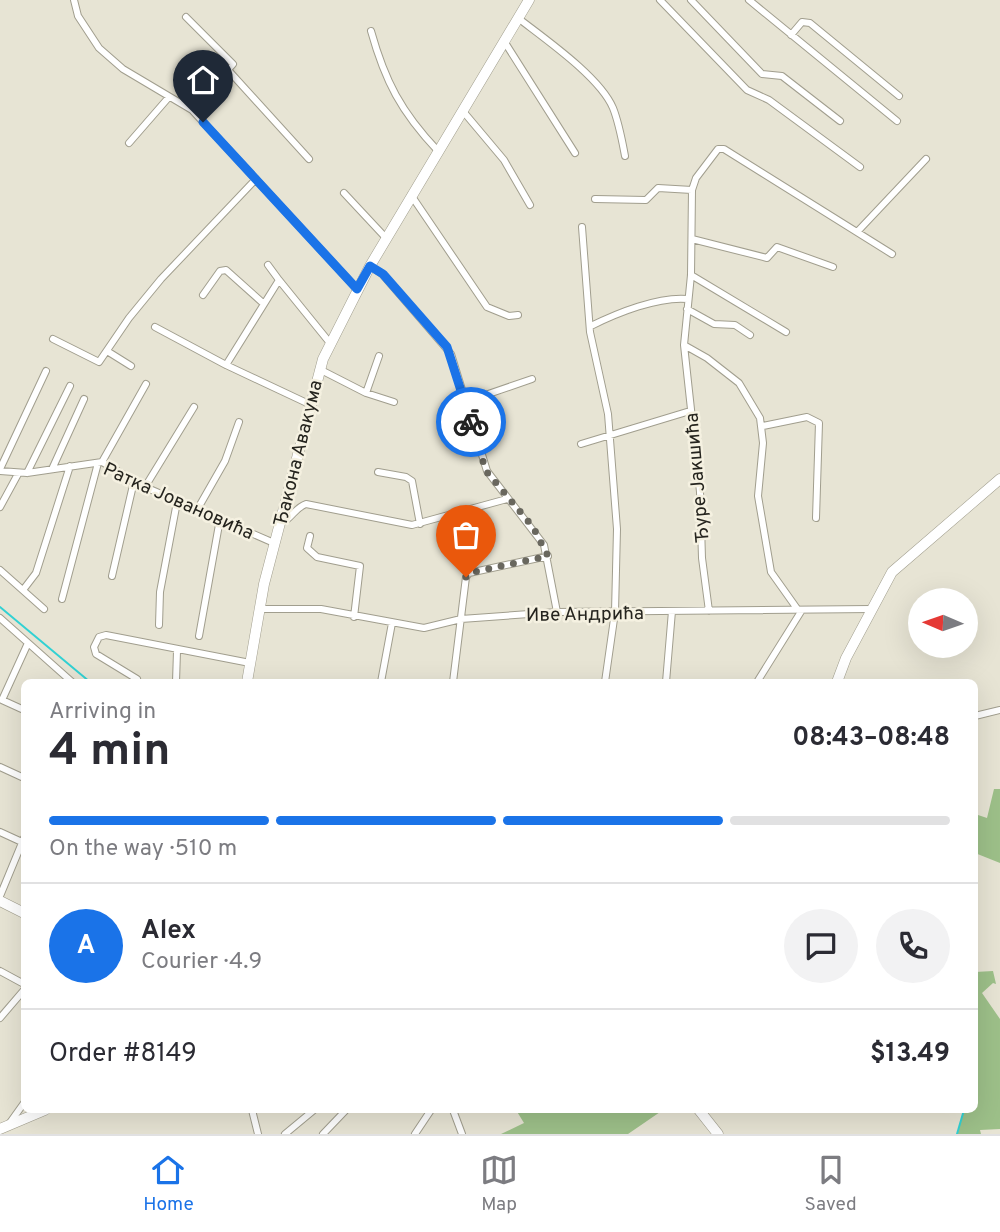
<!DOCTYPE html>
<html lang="en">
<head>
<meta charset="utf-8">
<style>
	body { margin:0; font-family:Overpass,sans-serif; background:#f2f2f3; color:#2b2b33; height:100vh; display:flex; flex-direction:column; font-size:26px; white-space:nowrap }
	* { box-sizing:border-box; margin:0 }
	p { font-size:23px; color:#7c7c81 }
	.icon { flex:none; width:38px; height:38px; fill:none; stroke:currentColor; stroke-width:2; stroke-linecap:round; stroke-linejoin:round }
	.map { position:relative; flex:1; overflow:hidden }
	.side { position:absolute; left:21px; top:679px; width:957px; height:434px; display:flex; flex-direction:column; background:#fff; border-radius:10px; box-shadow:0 7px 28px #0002 }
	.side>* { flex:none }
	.needle { width:46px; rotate:272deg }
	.fabs { position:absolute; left:908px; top:588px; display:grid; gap:14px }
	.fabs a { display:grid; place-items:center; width:70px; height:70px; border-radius:50%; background:#fff; box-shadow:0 7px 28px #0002; font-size:35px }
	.pin { position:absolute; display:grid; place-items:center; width:60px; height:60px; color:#fff; margin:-72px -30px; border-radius:50% 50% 50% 0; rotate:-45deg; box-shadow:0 0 7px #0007 }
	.pin .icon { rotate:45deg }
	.courier { position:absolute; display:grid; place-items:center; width:70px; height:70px; margin:-35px; border:5px solid #1a73e8; border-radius:50%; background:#fff; color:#222; box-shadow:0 2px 9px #0007 }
	.head em { font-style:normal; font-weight:700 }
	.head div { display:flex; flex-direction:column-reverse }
	.head { display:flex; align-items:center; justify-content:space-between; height:119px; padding:0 28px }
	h1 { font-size:46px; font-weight:700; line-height:52px }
	.bar { display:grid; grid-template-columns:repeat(4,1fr); gap:10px 7px; align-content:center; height:84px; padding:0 28px }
	.bar i { height:9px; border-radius:5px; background:#e1e1e2 }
	.bar .active { background:#1a73e8 }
	.bar p { grid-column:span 4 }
	.line { display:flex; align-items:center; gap:18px; padding:0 28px; border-top:2px solid #e1e1e2 }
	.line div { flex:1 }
	.round { display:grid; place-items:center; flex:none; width:74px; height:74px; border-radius:37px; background:#f2f2f3 }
	.menu { display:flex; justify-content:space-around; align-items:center; height:98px; border-top:2px solid #e1e1e2; background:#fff; font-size:19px; color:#7c7c81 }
	.menu a { display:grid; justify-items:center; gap:4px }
	.menu .active { color:#1a73e8 }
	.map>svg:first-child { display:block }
	.green { fill:#9dc089 }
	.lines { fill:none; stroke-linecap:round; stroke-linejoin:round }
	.stream { stroke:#32d1d3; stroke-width:2 }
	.street-casing { stroke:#a19e8e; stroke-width:8 }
	.secondary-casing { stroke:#a19e8e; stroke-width:11 }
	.street { stroke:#fff; stroke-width:6 }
	.secondary { stroke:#fff; stroke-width:10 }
	.done { stroke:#69675e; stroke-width:7; stroke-dasharray:0 12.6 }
	.route { stroke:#1a73e8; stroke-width:9 }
	.labels { text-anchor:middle; stroke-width:5; stroke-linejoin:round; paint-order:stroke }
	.street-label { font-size:19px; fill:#25241e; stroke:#f5f1e1 }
</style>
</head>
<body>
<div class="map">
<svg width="1000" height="1134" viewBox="0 0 1000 1134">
	<rect width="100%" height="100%" fill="#e7e4d4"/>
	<path class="green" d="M994 789H1000V863L975 853V814L987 818Z
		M993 971 996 984 993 983 982 993 1000 1019V1129L980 1130 981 1134H957L964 1110H975V972Z
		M516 1110H663L628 1134H501L524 1123Z"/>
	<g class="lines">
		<path class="stream" d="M0 607 90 682
			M957 1134 964 1110"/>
		<g class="street-casing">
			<path id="street" d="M74 0 78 16 99 48 123 69 192 110 357 289
				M660 0 747 90 769 100 860 167
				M691 0 762 74 782 76 840 121
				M749 0 897 121
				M186 17 233 64 192 110
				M518 18C545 39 600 77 613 108 619 123 622 140 625 156
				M371 31C385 81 401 112 438 151
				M791 35 802 22 810 23 899 96
				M504 41 575 153
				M229 71 309 159
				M462 110 504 160 530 205
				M129 143 169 97
				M344 193 386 238
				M411 195 487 307 509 316 518 315
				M595 199 646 200 658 188 692 190
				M582 227 590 332 608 414 617 529 615 612 605 682
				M858 231 926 159
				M692 239 767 258 777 247 833 267
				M268 265 279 280
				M370 266 382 274 451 354 487 471 544 545 557 612
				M691 275 786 332
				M203 295 220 271 226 270 264 304
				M687 309 714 324 735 325 750 335
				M591 326C617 313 659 296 688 299
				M155 327 226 365 309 404
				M53 339 99 362 129 318 161 279 256 179
				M684 345 700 492 702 558 709 611
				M107 351 131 366
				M226 365 279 280 330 343
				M319 369 366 393 394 402
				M366 393 379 356
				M465 402 532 379
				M763 426 807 417 819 423 816 518
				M581 444 690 411
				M102 462 146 384
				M53 467 84 399
				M0 469 46 371
				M0 471 27 473 102 462 145 487 274 543
				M378 472 406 477 412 481 420 524
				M27 473 70 386
				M145 487 194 407
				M0 507 18 474
				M197 510 225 461 239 422
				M279 523C291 521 294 508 306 504L412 525 507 499
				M310 536 307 548 317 557 360 566 354 617
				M0 570 44 609
				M112 576 134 481
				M23 590 36 573 70 466
				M62 599 98 463
				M259 609H321L424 628 461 619 557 612 872 609
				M798 610 771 572 758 496 763 443 760 418 739 383 707 358 684 345 691 275 692 190 696 178 718 149H724L892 254
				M0 618 72 682
				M159 625 160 592 177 502
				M199 636 220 519
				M137 679 96 654 94 647 99 637 106 635 250 663
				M176 682 177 651
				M381 682 392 623
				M453 682 466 577 469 573 548 556
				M666 682 672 611
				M757 682 802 610
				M24 710 2 700 28 643
				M975 716 1000 710
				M0 767 24 778
				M0 832 24 843
				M0 896 24 838
				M0 971 24 984
				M0 1018 24 990
				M252 1110 258 1134
				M453 1110 462 1134
				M9 1124 24 1103
				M285 1134 314 1110
				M323 1134 346 1110
				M415 1134 431 1110"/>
		</g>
		<g class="secondary-casing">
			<path id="secondary" d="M247 682 264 584 323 359 370 266 529 0
				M837 682 846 658 892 572 1000 479
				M0 901 24 913
				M699 1110 718 1134
				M0 1129 45 1110"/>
		</g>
		<use href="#street" class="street"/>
		<use href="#secondary" class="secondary"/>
	</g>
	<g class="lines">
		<path class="done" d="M466 577 469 573 548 556 533 527 486 471 471 422"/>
		<path class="route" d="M203 122 357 289 370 266 383 274 447 347 471 422"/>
	</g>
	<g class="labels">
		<g class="street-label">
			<text transform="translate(297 453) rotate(-76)" y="7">Ђакона Авакума</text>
			<text transform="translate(696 478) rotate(-95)" y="7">Ђуре Јакшића</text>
			<text transform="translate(179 500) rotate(24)" y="7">Ратка Јовановића</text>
			<text transform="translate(585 613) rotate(-1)" y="7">Иве Андрића</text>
		</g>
	</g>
</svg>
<div class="fabs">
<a><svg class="needle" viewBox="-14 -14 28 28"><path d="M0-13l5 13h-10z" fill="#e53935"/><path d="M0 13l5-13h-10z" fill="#7c7c81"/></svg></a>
</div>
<div class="pin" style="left:466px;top:577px;background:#ea580c"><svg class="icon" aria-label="bag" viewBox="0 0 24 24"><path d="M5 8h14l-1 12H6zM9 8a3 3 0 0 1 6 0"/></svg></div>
<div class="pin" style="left:203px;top:122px;background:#1f2937"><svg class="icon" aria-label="home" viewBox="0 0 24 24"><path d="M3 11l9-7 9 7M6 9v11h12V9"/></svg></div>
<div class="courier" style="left:471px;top:422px"><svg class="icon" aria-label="bike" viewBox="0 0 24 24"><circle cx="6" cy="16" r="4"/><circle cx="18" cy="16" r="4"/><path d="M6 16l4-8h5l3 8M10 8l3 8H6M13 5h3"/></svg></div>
<section class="side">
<div class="head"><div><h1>4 min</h1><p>Arriving in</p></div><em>08:43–08:48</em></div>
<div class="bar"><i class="active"></i><i class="active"></i><i class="active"></i><i></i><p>On the way · 510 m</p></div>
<div class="line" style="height:126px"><b class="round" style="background:#1a73e8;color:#fff">A</b><div><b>Alex</b><p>Courier · 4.9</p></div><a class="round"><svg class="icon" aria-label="chat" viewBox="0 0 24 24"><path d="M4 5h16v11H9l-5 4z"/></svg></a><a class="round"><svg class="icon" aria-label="phone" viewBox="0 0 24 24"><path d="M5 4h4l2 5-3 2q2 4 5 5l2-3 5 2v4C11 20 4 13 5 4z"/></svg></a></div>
<div class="line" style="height:91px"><div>Order #8149</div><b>$13.49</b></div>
</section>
</div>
<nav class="menu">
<a class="active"><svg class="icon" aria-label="home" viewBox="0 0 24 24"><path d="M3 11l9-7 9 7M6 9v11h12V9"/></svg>Home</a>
<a><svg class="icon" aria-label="map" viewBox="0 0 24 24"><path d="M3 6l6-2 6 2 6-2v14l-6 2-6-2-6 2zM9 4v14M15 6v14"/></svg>Map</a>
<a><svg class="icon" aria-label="saved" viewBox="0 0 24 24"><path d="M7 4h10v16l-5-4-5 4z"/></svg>Saved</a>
</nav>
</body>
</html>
